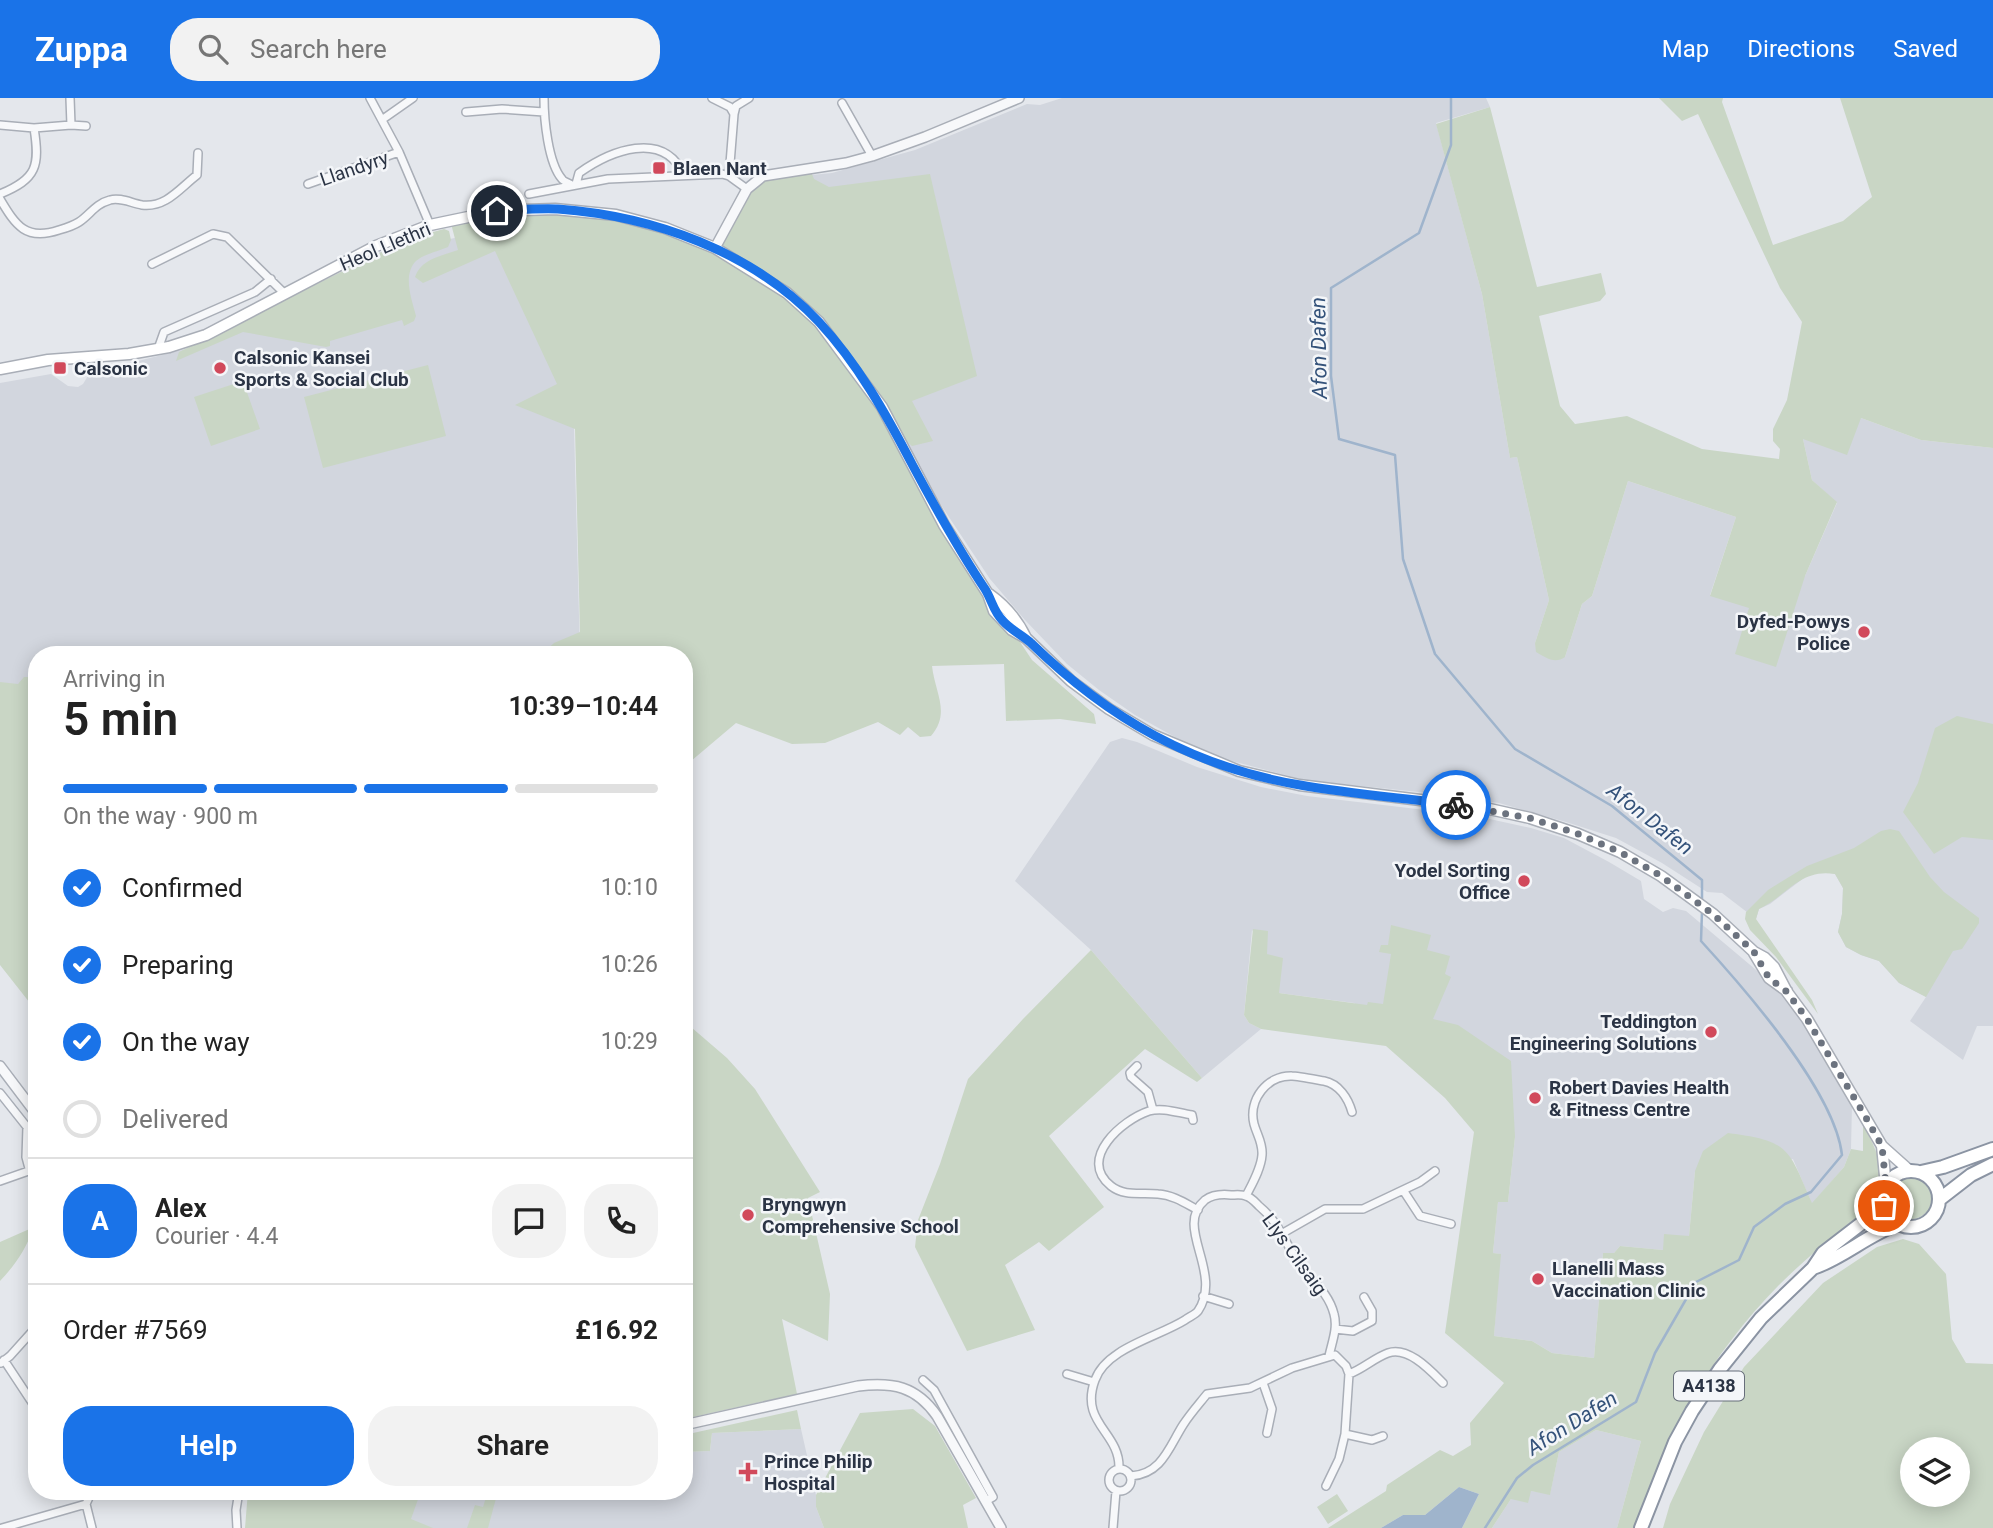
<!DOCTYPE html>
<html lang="en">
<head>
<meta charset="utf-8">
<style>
	body { margin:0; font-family:Roboto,sans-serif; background:#f2f2f2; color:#222; height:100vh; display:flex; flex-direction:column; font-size:26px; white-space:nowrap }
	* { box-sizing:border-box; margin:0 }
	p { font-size:23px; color:#767676 }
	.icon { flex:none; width:38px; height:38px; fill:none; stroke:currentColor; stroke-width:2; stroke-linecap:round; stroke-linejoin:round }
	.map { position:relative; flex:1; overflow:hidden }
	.drawer { position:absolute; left:28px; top:548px; width:665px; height:854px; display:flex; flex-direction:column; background:#fff; border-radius:28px; box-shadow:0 4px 18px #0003 }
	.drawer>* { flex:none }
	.fabs { position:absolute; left:1900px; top:1339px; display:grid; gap:14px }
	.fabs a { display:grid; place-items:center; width:70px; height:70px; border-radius:50%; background:#fff; box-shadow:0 4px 18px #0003; font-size:35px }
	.pin { position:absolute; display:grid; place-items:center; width:60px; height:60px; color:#fff; margin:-30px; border:4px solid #fff; border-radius:50%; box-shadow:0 2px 7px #0007 }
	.courier { position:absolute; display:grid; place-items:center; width:70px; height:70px; margin:-35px; border:5px solid #1a73e8; border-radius:50%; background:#fff; color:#222; box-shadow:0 2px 9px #0007 }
	.summary em { font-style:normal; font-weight:600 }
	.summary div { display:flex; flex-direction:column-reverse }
	.summary { display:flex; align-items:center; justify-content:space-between; height:119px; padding:0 35px }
	h1 { font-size:46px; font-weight:600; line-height:52px }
	.bar { display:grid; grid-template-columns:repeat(4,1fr); gap:10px 7px; align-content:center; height:84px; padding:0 35px }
	.bar i { height:9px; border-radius:5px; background:#e0e0e0 }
	.bar .on { background:#1a73e8 }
	.bar p { grid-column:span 4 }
	.line { display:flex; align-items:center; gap:18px; padding:0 35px; border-top:2px solid #e0e0e0 }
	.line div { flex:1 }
	.round { display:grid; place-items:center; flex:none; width:74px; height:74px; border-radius:28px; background:#f2f2f2 }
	ol { padding:0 35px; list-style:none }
	li { display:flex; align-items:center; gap:21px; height:77px }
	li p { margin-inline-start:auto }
	li .icon { padding:7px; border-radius:50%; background:#1a73e8; color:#fff; stroke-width:4 }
	li:last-child { color:#767676 }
	li i { width:38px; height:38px; border:4px solid #e0e0e0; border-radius:50% }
	.action { display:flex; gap:14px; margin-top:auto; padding:14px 35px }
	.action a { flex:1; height:80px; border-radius:28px; background:#1a73e8; color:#fff; font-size:28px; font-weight:600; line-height:80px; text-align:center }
	.action a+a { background:#f2f2f2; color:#222 }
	header { display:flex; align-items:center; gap:42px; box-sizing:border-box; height:98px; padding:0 35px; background:#1a73e8; color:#fff }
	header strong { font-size:33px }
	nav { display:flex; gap:38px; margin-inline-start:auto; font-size:24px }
	.search { width:490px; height:63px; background:#f2f2f2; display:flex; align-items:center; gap:18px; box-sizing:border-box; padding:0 24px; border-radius:28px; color:#767676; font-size:26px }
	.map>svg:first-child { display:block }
	.built { fill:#d2d6de }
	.green { fill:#c9d6c5; fill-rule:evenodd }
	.water { fill:#9fb4cc }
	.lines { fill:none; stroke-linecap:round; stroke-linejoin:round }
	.stream { stroke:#9fb4cc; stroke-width:2.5 }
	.minor-casing { stroke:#a9aeb7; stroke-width:10 }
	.tertiary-casing { stroke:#a9aeb7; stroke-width:12 }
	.secondary-casing { stroke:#a9aeb7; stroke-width:13 }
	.trunk-casing { stroke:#8b94a3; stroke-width:16 }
	.minor { stroke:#f7f8fa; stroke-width:7 }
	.tertiary { stroke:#f7f8fa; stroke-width:9 }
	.secondary { stroke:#fff; stroke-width:10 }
	.trunk { stroke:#fff; stroke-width:12 }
	.done { stroke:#6c737f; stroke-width:7; stroke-dasharray:0 12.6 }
	.route { stroke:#1a73e8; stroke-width:9 }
	.poi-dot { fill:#d1495b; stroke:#f4f6f9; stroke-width:2.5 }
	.labels { text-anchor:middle; stroke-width:5; stroke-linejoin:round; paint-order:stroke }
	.shield { fill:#f4f6f9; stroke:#676e7b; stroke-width:2 }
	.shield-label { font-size:18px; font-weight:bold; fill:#2b3445 }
	.street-label { font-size:19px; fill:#2b3445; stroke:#f4f6f9 }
	.poi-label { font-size:19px; font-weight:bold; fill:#2b3445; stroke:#f4f6f9; text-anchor:start }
	.water-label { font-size:21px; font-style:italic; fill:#34527a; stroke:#f4f6f9 }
</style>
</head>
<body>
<header>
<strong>Zuppa</strong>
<div class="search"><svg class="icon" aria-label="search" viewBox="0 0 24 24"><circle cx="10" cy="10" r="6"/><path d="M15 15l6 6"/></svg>Search here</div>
<nav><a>Map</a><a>Directions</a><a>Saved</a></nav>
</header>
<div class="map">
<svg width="1993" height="1430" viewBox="0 0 1993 1430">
	<rect width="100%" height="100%" fill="#e4e7ec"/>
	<path class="built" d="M1062 0H1486L1490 9 1436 25 1482 196 1510 360 1517 359 1549 502 1535 545 1565 559 1582 506 1592 498 1628 383 1736 419 1710 497 1805 478 1837 405 1812 382 1803 341 1861 320 1921 342 1993 350V928H1977L1963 962 1910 923 1926 899 1899 885 1879 863 1861 857 1846 849 1838 834 1842 816 1843 790 1835 776 1825 774 1809 776 1770 806 1759 811 1756 821 1722 795 1707 794 1662 765 1616 740 1566 724 1499 705 1438 696 1304 682 1228 662 1184 644 1135 617 1099 592 1067 566 1025 522 990 481 937 401 879 292 791 79 832 75 915 52 1027 6 1040 7Z
		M489 132 573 292 580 556H37V608L0 628V285L51 276 68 288 78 289 83 286 94 268 134 264 198 248 378 155 397 148 450 141Z
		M1122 640 1137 644 1197 669 1261 689 1307 698 1476 718 1531 730 1564 740 1609 764 1641 783 1644 801 1663 814 1673 810 1686 813 1774 887 1805 928 1852 1006 1851 1051 1844 1069 1812 1106 1793 1061 1695 1073 1689 1138 1663 1152 1620 1148 1614 1155H1603L1594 1260 1552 1255 1532 1243 1494 1238 1500 1156 1493 1155 1498 1103 1508 1104 1515 1039 1354 905 1279 895 1267 856 1252 832 1244 917 1249 925 1261 931 1202 980 1091 852 1015 783 1110 644Z
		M801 1331 816 1397V1409L824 1430H291L363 1393H684V1354L710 1353 712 1335Z
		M1596 1332 1641 1343 1617 1430H1492L1511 1401 1531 1393 1550 1396 1559 1354Z"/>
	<path class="green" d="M1659 0H1723L1722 4 1773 147 1843 123 1872 99 1840 0H1993V350L1921 342 1861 320 1847 357 1803 341 1812 382 1837 404 1805 478 1776 569 1735 556 1749 510 1710 498 1736 419 1628 383 1592 498 1582 506 1565 559C1555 566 1546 560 1536 554L1535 545 1549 502 1517 359 1510 360 1482 196 1436 26 1490 9 1537 189 1601 175 1606 196 1600 203 1539 218 1560 308 1575 326 1627 318 1702 351 1779 361 1780 351 1773 343V331L1787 302 1802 224 1780 190 1698 16 1682 23Z
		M810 71 814 81 829 89 930 76 977 278 912 303 933 343 912 348 906 343 886 316 988 496 1032 562 1094 616 1096 626 1060 621 1006 623 1004 566 932 568C935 595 951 615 931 638L920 639 908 629 900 637 878 624 825 645 792 646 736 625 684 669V556H542L554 545 580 534 575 331 515 307 557 286 495 153 423 185 415 179C421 161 441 158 458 152L450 122 497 113 616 117 715 150 747 91 763 78Z
		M444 131 449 133 451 142 448 149C439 153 424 156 416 163 402 177 412 202 416 218L414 223 404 228 402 222 330 243V248L326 249 243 234 176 263 179 254 408 141Z
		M428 267 446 338 323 370 304 299Z
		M243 283 260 331 211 348 194 299Z
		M24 579H37V914L0 867V584L18 586Z
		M1957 618 1993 626V742L1962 739 1934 756 1903 714 1918 685 1935 630Z
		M1890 731 1899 733 1930 779 1944 794 1979 820V825L1962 851 1953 853 1926 899 1899 885 1879 863 1861 857 1846 849 1838 834 1842 816 1843 790 1835 776C1800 770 1787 798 1759 811L1756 821 1812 902 1818 916 1776 859 1750 832 1745 821 1746 814 1768 792 1807 768 1854 750 1881 733Z
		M1391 827 1431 837 1427 852 1450 858 1445 876 1451 879 1433 921 1458 927 1511 963 1515 1039 1508 1104H1498L1493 1155 1501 1156 1494 1238 1532 1243 1552 1255 1594 1260 1603 1155H1614L1620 1148 1663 1152 1664 1136 1689 1138 1695 1073 1703 1053 1728 1035C1790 1043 1788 1050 1812 1105L1844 1069 1851 1051 1863 1053V1027C1876 1050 1887 1072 1876 1098 1871 1111 1853 1122 1842 1131 1820 1149 1798 1168 1778 1188 1712 1255 1662 1341 1635 1430H1617L1641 1343 1596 1332 1559 1354 1550 1397 1531 1393 1528 1405 1511 1401 1492 1430H1462L1479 1396 1459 1389 1425 1417H1403L1381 1430H1328L1386 1393 1387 1387 1440 1352 1453 1358 1471 1347 1470 1325 1504 1285 1445 1235 1474 1034 1445 1000 1386 948 1261 931 1249 925 1244 917 1253 831 1268 833 1267 856 1283 860 1279 895 1367 907 1368 904 1383 906 1391 856 1379 854 1381 847H1388Z
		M1091 852 1202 980 1197 984 1145 951 1049 1038 1104 1109 1049 1153 1039 1144 1005 1167 1035 1232 967 1253 915 1149 918 1122 940 1066 968 981 1023 921Z
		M684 923 727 960 755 991 820 1094 808 1100 830 1196 828 1243 782 1221 797 1296 684 1321Z
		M1890 1100a21 21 0 1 1 42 0a21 21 0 1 1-42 0Z
		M34 1129C26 1151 16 1166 0 1183V1144Z
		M1903 1141 1919 1146 1946 1176 1952 1241 1966 1265 1993 1266V1430H1663L1670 1406 1704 1334 1744 1269 1823 1185 1877 1149ZM1958 1351V1396H1913V1351Z
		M913 1311 935 1328 976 1400 963 1407 968 1430H824L816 1409V1397L860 1315Z
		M797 1312 801 1331 712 1335 710 1353 684 1354V1337Z
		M248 1393H421L411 1421 433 1430H245Z
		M488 1393H498L488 1430H467L475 1407 483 1409Z
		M1337 1396 1348 1413 1328 1426 1317 1409Z"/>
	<path class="water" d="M1459 1389 1479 1396 1462 1430H1381L1403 1417H1425Z"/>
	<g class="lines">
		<path class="stream" d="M1451 0V47L1419 135 1331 190V278L1339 341 1395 357 1403 461 1435 556 1515 651 1612 708 1702 782V803
			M1485 1430 1517 1380 1533 1367 1636 1304 1655 1255 1696 1184 1739 1162 1754 1129 1785 1106 1811 1094 1842 1057C1835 994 1744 890 1701 843L1702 813"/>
		<g class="minor-casing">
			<path id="minor" d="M70 0 71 27
				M370 0 399 54 430 127
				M544 0C544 21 548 65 562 81 563 83 570 86 572 87
				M712 0 730 9 734 16 729 78
				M842 5 872 58
				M466 14 502 11 544 14
				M734 16 736 8 749 0
				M383 21 413 0
				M0 27 34 30C40 68 37 81 0 96
				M34 30 71 27 86 28
				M308 86 399 54
				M576 86 579 75C610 53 663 31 684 77
				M529 96 608 81 722 76 729 78 747 91
				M0 101C16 128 26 143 59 132 66 130 73 128 79 124 90 117 95 106 110 102 120 99 131 105 142 107 166 110 180 90 197 77L198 55
				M152 166 213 136 227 139 285 196
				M158 251 164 234 255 194 271 181
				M1137 968 1130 975 1131 979 1148 994 1153 1012
				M0 995 27 1029 26 1059 30 1074
				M1193 1022 1192 1017C1178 1015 1163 1009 1149 1013 1122 1022 1077 1061 1111 1088 1125 1099 1141 1094 1158 1096 1173 1097 1185 1105 1198 1112
				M0 1083 37 1070
				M1403 1092 1420 1084 1435 1073
				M1246 1098C1252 1086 1261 1071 1262 1057 1263 1045 1257 1037 1254 1026 1248 1002 1267 977 1292 978 1297 978 1318 982 1324 983 1339 986 1348 1000 1352 1014
				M1283 1135 1325 1111H1363L1403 1092 1420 1118 1451 1126
				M1203 1198 1229 1206
				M1335 1231 1353 1233 1372 1223V1213L1364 1199
				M4 1262 37 1312
				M1 1265 10 1258 37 1228
				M1067 1276 1094 1284
				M1349 1276 1345 1336 1372 1342 1383 1338
				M923 1282 934 1292 993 1399 986 1403
				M1263 1285 1272 1311 1267 1335
				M1119 1370C1120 1334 1079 1325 1095 1282 1106 1250 1158 1239 1185 1222 1189 1219 1196 1216 1198 1213 1224 1174 1173 1129 1205 1102 1212 1097 1222 1096 1231 1097 1235 1097 1242 1096 1246 1098 1251 1099 1256 1105 1259 1108 1282 1127 1285 1147 1301 1168 1314 1184 1329 1196 1334 1216 1338 1230 1332 1244 1329 1258
				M1109 1382a11 11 0 1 1 22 0a11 11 0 1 1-22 0Z
				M1131 1378C1162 1376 1169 1349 1183 1327 1190 1316 1199 1306 1207 1296L1250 1290 1292 1270 1335 1257 1346 1268 1349 1276C1363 1271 1374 1260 1388 1255 1408 1248 1430 1272 1443 1285
				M1326 1388 1339 1361 1345 1336
				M215 1397 216 1393
				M86 1406 92 1430
				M86 1406 92 1393
				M2 1430 86 1406
				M237 1430 236 1412 239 1393
				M1113 1430 1116 1393"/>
		</g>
		<g class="tertiary-casing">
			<path id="tertiary" d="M715 150 747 91 763 78 846 65 872 58 925 39 1019 0
				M0 968 37 1017
				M684 1327 858 1288C893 1284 916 1288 937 1318L1001 1430"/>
		</g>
		<g class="secondary-casing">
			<path id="secondary" d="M0 271 48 262 129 256 169 249 206 237 376 148 430 127 497 113 555 111 616 117 665 130 715 150 787 195 819 224 882 309 944 427 988 496 994 513 1012 532 1026 540 1071 583 1109 611 1153 637 1239 673 1299 687 1485 710 1530 720 1578 736 1620 754 1661 778 1713 816 1754 854 1765 860 1774 869 1787 894 1807 921 1882 1048 1910 1073
				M989 496C1006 508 1017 521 1026 540
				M1754 855 1769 880 1787 893
				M1882 1048 1886 1088"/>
		</g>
		<g class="trunk-casing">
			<path id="trunk" d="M1883 1101a28 28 0 1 1 56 0a28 28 0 1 1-56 0Z
				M1921 1074 1943 1069 1993 1051
				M1940 1101 1971 1077 1993 1066
				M1813 1170C1843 1160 1867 1137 1898 1126
				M1641 1430 1675 1344 1692 1313 1720 1271 1761 1220 1813 1170 1823 1155 1884 1108"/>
		</g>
		<use href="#minor" class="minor"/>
		<use href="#tertiary" class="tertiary"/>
		<use href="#secondary" class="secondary"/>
		<use href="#trunk" class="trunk"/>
	</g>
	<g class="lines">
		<path class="done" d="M1456 707 1530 720 1578 736 1620 754 1661 778 1713 816 1754 854 1769 880 1787 894 1807 921 1865 1018 1882 1048 1886 1088 1884 1108"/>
		<path class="route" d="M497 113C517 112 538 110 558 111 653 118 752 153 819 224 858 266 886 316 912 366 935 409 958 451 985 491 992 502 993 513 1003 523 1011 532 1022 537 1031 545 1108 620 1193 669 1300 687 1351 696 1404 700 1456 707"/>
	</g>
	<g class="poi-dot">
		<rect x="652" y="63" width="14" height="14" rx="3.5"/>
		<rect x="53" y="263" width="14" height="14" rx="3.5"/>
		<circle cx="220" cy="270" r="7"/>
		<circle cx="1864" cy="534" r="7"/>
		<circle cx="1524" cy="783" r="7"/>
		<circle cx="1711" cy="934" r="7"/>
		<circle cx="1535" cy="1000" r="7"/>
		<circle cx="748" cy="1117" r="7"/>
		<circle cx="1538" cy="1181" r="7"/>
		<path d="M744.5 1363.5h7v7h7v7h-7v7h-7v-7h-7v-7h7z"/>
	</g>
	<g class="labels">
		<rect class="shield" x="1674" y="1273.5" width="70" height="29" rx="5"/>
		<g class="shield-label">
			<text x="1709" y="1294">A4138</text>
		</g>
		<g class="street-label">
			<text transform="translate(354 70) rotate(-19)" y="7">Llandyry</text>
			<text transform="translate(385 148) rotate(-23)" y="7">Heol Llethri</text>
			<text transform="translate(1295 1156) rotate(54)" y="7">Llys Cilsaig</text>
		</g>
		<g class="poi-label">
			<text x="673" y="77">Blaen Nant</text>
			<text x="234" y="266">Calsonic Kansei<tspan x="234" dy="22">Sports &amp; Social Club</tspan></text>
			<text x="74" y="277">Calsonic</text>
			<text x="1850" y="530" text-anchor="end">Dyfed-Powys<tspan x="1850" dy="22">Police</tspan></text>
			<text x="1510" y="779" text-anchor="end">Yodel Sorting<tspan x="1510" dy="22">Office</tspan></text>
			<text x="1697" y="930" text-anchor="end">Teddington<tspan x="1697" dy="22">Engineering Solutions</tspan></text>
			<text x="1549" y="996">Robert Davies Health<tspan x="1549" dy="22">&amp; Fitness Centre</tspan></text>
			<text x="762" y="1113">Bryngwyn<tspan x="762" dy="22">Comprehensive School</tspan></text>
			<text x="1552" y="1177">Llanelli Mass<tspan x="1552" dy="22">Vaccination Clinic</tspan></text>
			<text x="764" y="1370">Prince Philip<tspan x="764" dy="22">Hospital</tspan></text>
		</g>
		<g class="water-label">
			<text transform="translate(1319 250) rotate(-91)" y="7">Afon Dafen</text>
			<text transform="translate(1650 721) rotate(38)" y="7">Afon Dafen</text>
			<text transform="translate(1572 1325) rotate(-32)" y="7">Afon Dafen</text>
		</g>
	</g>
</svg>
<div class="fabs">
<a><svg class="icon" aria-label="layers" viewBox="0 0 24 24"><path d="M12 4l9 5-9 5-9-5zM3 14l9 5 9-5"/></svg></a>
</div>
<div class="pin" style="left:1884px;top:1108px;background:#ea580c"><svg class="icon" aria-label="bag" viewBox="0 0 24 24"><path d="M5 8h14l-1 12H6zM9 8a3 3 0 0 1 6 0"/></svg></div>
<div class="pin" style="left:497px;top:113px;background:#1f2937"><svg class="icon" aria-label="home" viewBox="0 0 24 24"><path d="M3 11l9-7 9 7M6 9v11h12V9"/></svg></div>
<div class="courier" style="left:1456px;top:707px"><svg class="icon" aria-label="bike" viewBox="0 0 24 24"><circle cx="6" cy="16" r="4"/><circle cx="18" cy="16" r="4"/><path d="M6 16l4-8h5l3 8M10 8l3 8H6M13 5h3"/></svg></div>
<section class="drawer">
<div class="summary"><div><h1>5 min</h1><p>Arriving in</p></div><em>10:39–10:44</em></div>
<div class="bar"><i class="on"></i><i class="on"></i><i class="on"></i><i></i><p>On the way · 900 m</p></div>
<ol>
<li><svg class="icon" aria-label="check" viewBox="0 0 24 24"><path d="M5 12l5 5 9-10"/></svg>Confirmed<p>10:10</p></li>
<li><svg class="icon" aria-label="check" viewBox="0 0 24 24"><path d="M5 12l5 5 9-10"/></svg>Preparing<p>10:26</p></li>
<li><svg class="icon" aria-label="check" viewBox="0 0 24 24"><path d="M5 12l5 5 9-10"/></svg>On the way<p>10:29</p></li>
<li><i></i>Delivered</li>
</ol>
<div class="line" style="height:126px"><b class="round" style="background:#1a73e8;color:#fff">A</b><div><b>Alex</b><p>Courier · 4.4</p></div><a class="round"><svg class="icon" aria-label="chat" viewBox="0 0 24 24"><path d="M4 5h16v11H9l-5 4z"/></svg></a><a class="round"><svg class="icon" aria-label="phone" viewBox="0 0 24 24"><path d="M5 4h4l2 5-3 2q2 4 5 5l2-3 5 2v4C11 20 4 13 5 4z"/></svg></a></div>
<div class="line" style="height:91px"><div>Order #7569</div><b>£16.92</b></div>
<div class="action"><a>Help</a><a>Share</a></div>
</section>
</div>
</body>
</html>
